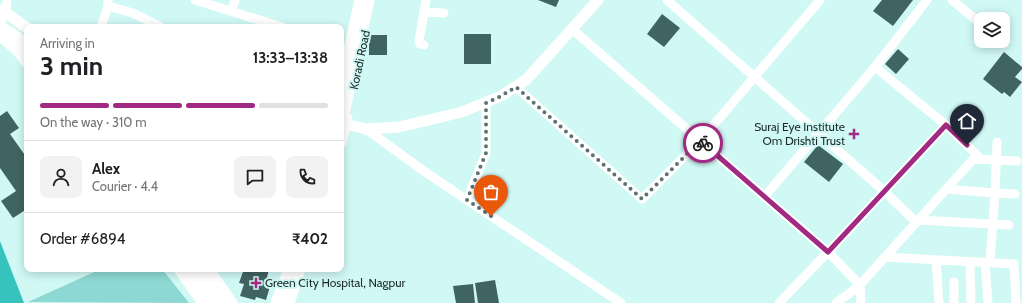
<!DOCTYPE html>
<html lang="en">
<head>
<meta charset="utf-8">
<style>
	body { margin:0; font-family:Cabin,sans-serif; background:#f2f2f2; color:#202124; height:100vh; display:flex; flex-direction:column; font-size:15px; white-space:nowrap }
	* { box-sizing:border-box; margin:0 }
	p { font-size:13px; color:#757577 }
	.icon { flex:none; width:22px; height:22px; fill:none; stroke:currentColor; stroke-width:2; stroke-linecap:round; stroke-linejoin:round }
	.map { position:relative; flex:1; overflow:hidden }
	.panel { position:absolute; left:24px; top:24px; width:320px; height:248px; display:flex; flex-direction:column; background:#fff; border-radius:8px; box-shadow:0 2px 10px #0003 }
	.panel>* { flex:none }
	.fabs { position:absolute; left:974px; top:12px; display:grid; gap:8px }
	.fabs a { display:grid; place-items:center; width:36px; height:36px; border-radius:8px; background:#fff; box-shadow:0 2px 10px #0003; font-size:20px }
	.pin { position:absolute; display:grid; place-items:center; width:34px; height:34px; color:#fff; margin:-41px -17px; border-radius:50% 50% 50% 0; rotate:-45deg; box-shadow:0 0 4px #0007 }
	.pin .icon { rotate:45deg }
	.courier { position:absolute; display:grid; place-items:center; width:40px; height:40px; margin:-20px; border:3px solid #a12a82; border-radius:50%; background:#fff; color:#222; box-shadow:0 1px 5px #0007 }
	.head em { font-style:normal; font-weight:700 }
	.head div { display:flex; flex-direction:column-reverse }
	.head { display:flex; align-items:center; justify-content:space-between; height:68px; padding:0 16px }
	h1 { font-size:26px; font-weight:700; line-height:30px }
	.bar { display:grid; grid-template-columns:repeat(4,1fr); gap:6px 4px; align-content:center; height:48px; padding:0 16px }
	.bar i { height:5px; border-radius:3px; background:#e0e0e0 }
	.bar .active { background:#a12a82 }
	.bar p { grid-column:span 4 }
	.line { display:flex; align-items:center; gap:10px; padding:0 16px; border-top:1px solid #e0e0e0 }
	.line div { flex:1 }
	.round { display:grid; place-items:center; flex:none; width:42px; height:42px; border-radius:8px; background:#f2f2f2 }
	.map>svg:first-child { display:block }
	.green { fill:#8ed8d3 }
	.forest { fill:#37c3bd }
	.building { fill:#406462 }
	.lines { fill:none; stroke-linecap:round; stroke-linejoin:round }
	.minor { stroke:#fff; stroke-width:9 }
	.major { stroke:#fff; stroke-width:11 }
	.highway { stroke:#fff; stroke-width:13 }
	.done { stroke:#5c7372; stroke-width:4; stroke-dasharray:0 7.2 }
	.route { stroke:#a12a82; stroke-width:5 }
	.poi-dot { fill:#a12a82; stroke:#d0f8f5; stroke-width:1.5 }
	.labels { text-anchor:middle; stroke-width:4; stroke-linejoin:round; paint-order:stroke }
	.street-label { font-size:12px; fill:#1d2c2b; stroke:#d0f8f5 }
	.poi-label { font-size:12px; fill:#1d2c2b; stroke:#d0f8f5; text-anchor:end }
</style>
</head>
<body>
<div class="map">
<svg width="1022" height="303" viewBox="0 0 1022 303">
	<rect width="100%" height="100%" fill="#d0f8f5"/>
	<path class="green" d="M101 269H162L189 303 28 302Z"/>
	<path class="forest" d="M0 241 24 303H0Z"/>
	<path class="building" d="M538 0H559L556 7Z
		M882 0H913L893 26 873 11Z
		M662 14 680 28 664 47 647 34Z
		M464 34H491V64H464Z
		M369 35H387V55H369Z
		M898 49 909 59 896 74 885 64Z
		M1004 52 1022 67V69L1015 77 1022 82 1010 97 1004 92 1002 94 983 79Z
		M7 111 19 128 10 134 27 158V209L13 218 1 201 16 191 0 168V116Z
		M818 145 843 164 829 182 804 162Z
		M244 269H269L266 282 271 283 266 300 256 297 255 300 240 296 244 284 239 283Z
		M495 280 499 303H478L475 283Z
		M473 284 475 303H456L453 286Z"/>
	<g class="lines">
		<path class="minor" d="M195 0 282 27
			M667 0 884 191 916 222
			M927 0 875 67 946 125
			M952 0 981 24
			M108 6 133 13 161 27
			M231 11 235 0
			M424 12 444 13
			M0 23 6 13 7 0
			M101 27 108 6V0
			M572 29 828 252 946 125 977 155 858 287 836 303
			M424 45 420 44 419 41 426 0
			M516 87 642 199 700 141 820 0
			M366 129 428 174 621 303
			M997 142 995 193 1015 194
			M973 159 1017 161
			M946 189 995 193 990 262 992 263
			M764 197 875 67
			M467 200 486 153V103
			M919 220 1009 225
			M885 257 1014 264 1016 303
			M936 260 939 303
			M970 262 971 303
			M985 263 988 303
			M954 282V303
			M779 303 828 252 860 285 861 303"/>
		<path class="major" d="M0 10 6 13 27 28
			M0 36 17 50 27 63
			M341 85 360 0
			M341 123 366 129 399 127 462 112 501 96 526 80 598 0
			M341 143 347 118
			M179 269 203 303
			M198 269 222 303
			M276 303 289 269"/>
		<path class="highway" d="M0 27 18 39 27 48
			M341 123 368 0
			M189 269 213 303
			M207 269 231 303
			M288 303 299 269"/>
	</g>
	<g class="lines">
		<path class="done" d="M491 216 467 200 486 153V103L501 96 516 87 642 199 700 141 703 143"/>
		<path class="route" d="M703 143 828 252 946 125 967 145"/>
	</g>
	<g class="poi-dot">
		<path d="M852 128h4v4h4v4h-4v4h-4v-4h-4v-4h4z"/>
		<path d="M254 277h4v4h4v4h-4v4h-4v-4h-4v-4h4z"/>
	</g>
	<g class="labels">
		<g class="street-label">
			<text transform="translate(360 60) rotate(-78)" y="4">Koradi Road</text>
		</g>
		<g class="poi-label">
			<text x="845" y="131">Suraj Eye Institute<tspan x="845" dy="14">Om Drishti Trust</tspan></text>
			<text x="265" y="287" text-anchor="start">Green City Hospital, Nagpur</text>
		</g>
	</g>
</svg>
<div class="fabs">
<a><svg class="icon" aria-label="layers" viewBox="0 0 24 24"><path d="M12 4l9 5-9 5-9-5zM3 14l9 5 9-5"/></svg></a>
</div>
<div class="pin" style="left:491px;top:216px;background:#ea580c"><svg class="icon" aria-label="bag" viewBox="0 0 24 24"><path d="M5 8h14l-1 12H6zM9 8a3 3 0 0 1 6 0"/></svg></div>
<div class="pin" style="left:967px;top:145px;background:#1f2937"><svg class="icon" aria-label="home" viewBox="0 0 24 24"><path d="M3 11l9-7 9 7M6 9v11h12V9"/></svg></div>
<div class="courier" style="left:703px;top:143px"><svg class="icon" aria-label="bike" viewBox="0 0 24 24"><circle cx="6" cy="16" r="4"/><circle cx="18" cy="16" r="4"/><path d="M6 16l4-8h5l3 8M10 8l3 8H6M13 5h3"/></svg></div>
<section class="panel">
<div class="head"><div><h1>3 min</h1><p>Arriving in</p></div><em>13:33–13:38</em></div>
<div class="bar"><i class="active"></i><i class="active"></i><i class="active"></i><i></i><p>On the way · 310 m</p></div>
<div class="line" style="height:72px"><a class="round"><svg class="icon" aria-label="person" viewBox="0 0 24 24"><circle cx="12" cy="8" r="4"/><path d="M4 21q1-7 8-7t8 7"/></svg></a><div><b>Alex</b><p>Courier · 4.4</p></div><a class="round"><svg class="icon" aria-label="chat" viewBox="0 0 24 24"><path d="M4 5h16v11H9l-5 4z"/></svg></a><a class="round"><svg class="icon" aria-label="phone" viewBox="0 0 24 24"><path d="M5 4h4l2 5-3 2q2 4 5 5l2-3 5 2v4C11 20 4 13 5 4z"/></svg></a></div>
<div class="line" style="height:52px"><div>Order #6894</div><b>₹402</b></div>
</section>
</div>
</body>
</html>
